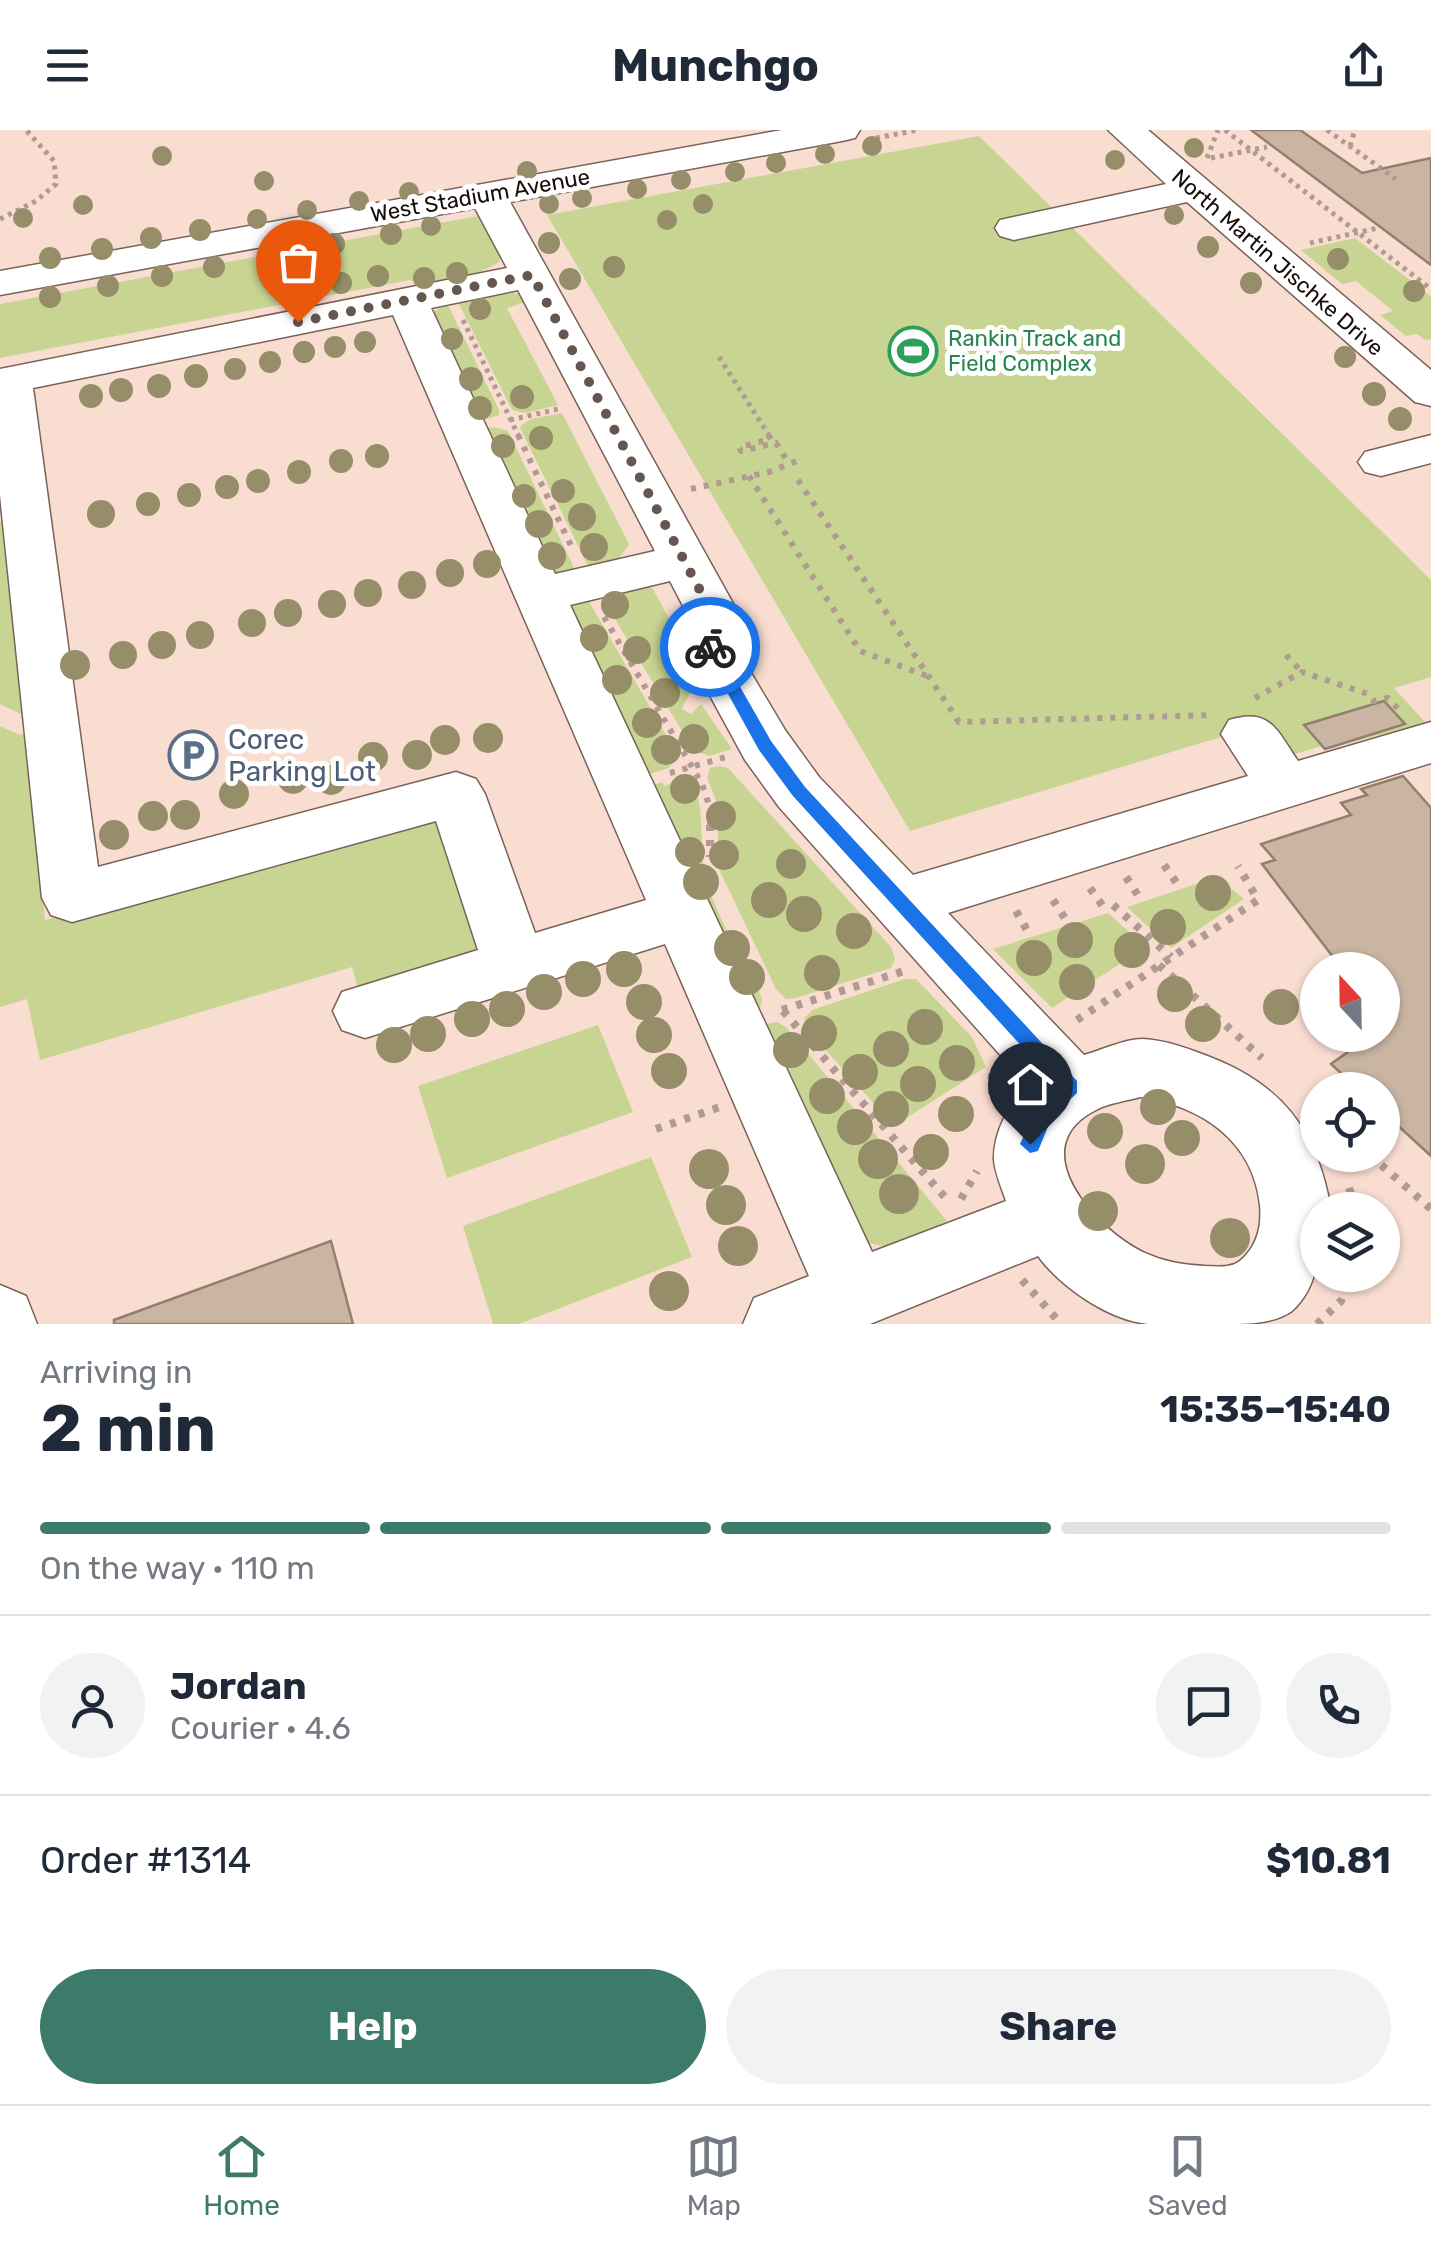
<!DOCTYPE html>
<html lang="en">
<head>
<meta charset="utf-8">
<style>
	body { margin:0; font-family:Rubik,sans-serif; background:#f2f2f3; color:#1f2937; height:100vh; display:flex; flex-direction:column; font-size:38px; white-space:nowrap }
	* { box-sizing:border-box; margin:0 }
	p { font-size:32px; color:#747a83 }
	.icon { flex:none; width:55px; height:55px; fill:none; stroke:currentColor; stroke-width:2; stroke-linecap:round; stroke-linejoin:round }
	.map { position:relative; height:1194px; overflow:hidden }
	.drawer { display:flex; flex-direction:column; background:#fff; flex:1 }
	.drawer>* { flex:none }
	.needle { width:65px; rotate:338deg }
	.fabs { position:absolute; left:1300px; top:822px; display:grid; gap:20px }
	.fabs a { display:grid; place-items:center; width:100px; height:100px; border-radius:50%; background:#fff; box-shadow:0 2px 8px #0004; font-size:50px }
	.pin { position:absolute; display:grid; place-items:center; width:85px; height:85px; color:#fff; margin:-102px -42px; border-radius:50% 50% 50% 0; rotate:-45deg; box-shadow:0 0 10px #0007 }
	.pin .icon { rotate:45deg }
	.courier { position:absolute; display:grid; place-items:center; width:100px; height:100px; margin:-50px; border:8px solid #1a73e8; border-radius:50%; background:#fff; color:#222; box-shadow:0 2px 12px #0007 }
	.summary em { font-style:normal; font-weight:700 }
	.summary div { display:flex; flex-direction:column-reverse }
	.summary { display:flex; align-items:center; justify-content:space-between; height:170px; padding:0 40px }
	h1 { font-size:65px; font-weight:700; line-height:75px }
	.bar { display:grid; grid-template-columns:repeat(4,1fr); gap:15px 10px; align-content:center; height:120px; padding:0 40px }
	.bar i { height:12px; border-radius:8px; background:#e0e1e3 }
	.bar .current { background:#3c7b6a }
	.bar p { grid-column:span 4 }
	.line { display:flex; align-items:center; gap:25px; padding:0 40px; border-top:2px solid #e0e1e3 }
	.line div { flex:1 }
	.round { display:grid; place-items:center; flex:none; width:105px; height:105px; border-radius:52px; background:#f2f2f3 }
	.primary-button { display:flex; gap:20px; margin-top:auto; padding:20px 40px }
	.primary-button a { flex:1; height:115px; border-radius:60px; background:#3c7b6a; color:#fff; font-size:40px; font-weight:700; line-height:115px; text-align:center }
	.primary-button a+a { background:#f2f2f3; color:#1f2937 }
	header { display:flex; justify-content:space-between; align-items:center; height:130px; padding:0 40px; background:#fff; font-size:45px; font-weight:700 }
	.menu { display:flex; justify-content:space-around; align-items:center; height:140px; border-top:2px solid #e0e1e3; background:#fff; font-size:28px; color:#747a83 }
	.menu a { display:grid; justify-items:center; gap:5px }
	.menu .current { color:#3c7b6a }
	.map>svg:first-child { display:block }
	.green { fill:#c8d592 }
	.building { fill:#c9b5a2; stroke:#927f6d; stroke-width:2.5 }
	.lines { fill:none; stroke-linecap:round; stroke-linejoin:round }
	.minor-casing { stroke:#7a6258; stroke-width:3 }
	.path-far2 { stroke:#b09a91; stroke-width:5; stroke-dasharray:4 5; stroke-linecap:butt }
	.path-far1 { stroke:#b09a91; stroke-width:6; stroke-dasharray:5 8; stroke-linecap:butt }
	.path { stroke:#b09a91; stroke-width:8; stroke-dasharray:6 9; stroke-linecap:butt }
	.minor { fill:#fff; fill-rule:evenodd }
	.tree { fill:#958e68 }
	.route { fill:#1a73e8 }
	.done { stroke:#65564f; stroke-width:10; stroke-dasharray:0 18 }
	.labels { text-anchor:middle; stroke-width:10; stroke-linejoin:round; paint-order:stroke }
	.far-street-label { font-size:22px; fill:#160d09; stroke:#fff }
	.far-leisure-label { font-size:22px; fill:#27864d; stroke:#fff; text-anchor:start }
	.service-label { font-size:28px; fill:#4e5e75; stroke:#fff; text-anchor:start }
</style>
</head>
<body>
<header><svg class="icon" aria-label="menu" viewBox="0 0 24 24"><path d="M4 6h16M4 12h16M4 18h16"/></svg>Munchgo<svg class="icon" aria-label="share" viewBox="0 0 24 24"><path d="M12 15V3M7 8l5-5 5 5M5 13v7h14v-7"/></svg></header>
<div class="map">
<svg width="1431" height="1194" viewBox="0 0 1431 1194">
	<rect width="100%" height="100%" fill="#f9ddd1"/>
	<path class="green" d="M979 6 1431 450V547L1394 558 1426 593 1325 619 1322 616 1258 635 1231 604 910 701 547 85Z
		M478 86 502 124 499 132C482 144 429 159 410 150L0 228V174Z
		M1355 108 1431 166V209L1425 210 1417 204 1406 206 1380 185 1393 181 1356 151 1342 154 1301 120Z
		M513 163 523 164 525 172 507 178 558 275 525 283 512 280 458 172Z
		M448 175 499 280V285L481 291 430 183Z
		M562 283 629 414 617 432 589 438 521 300 520 296 531 289Z
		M494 297 508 301 576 442 562 444 547 439 484 299Z
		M4 391 23 554 19 557 21 584 0 574V392Z
		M639 454 653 459 699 544 682 579 691 584 701 574 732 619 709 626 694 621 600 464Z
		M587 468 677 624 669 638 640 647 568 476Z
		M0 596 20 605 28 603 45 790 436 684 481 816 472 824 358 858 352 837 40 930 27 869 0 877Z
		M720 636 728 638 891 817 895 829 891 838 796 868 786 869 776 859 718 737V676L707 647 710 638Z
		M678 649 694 655C706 685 698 716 706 747 716 788 744 830 762 868L761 876 751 881 648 657 662 652 665 656Z
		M1217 747 1244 769 1171 818 1127 777Z
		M1108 783 1146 817 1052 878 993 819Z
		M905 849H916L972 907 986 937 894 996 806 898 804 889 812 880Z
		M777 892 786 897 947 1091 891 1117 867 1113 755 896Z
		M598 895 633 982 447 1048 418 956Z
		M651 1027 692 1127 519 1194H493L463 1096Z"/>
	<path class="building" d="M1251 0H1300L1362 43 1431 28V135Z
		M1384 571 1405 594 1325 619 1304 595Z
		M1403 646 1431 678V1026L1382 981V960H1359L1331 934 1372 905H1382V840H1343L1262 734 1275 730 1261 714 1351 685 1341 673 1367 665 1361 659Z
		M331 1111 353 1194H114V1190Z"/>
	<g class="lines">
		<g class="minor-casing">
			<path id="minor" d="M782 0H860L855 8 842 11 510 72 745 495 735 516 785 600 819 647 913 745 1248 646 1221 604 1229 590C1271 577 1277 601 1298 631L1431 592V633L948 783 1084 925C1102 920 1124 909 1143 909 1163 910 1184 917 1202 924 1280 952 1317 998 1331 1080H1318C1318 1118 1322 1153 1292 1181 1273 1194 1249 1194 1226 1194 1200 1194 1173 1194 1148 1194 1108 1190 1061 1157 1038 1126L870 1194H743L754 1168 809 1146 665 814 365 908 342 900 333 881 342 862 478 820 436 691 72 792 51 785 42 768 0 365V239L507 138 475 78 0 165V141ZM518 160 655 421 555 444 431 178ZM393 185 646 770 535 803 485 664 476 649 456 642 98 737 33 258ZM670 451 693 495 683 516 745 630 779 677 1028 956C1009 972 993 1004 994 1030 995 1043 1002 1059 1006 1071L872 1122 570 475ZM1140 967C1201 976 1253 1010 1260 1075 1262 1097 1257 1116 1241 1130 1231 1139 1217 1136 1205 1136 1183 1135 1165 1132 1145 1123 1097 1101 1020 1018 1096 980 1109 973 1126 971 1140 967Z
				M1108 0H1148L1431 240V276L1415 272 1187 72 1014 110 1000 106 995 98 1000 90 1166 54Z
				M1431 305V333L1381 346 1365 342 1358 332 1365 322Z
				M0 1155 26 1166 37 1194H0Z"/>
		</g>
		<path class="path-far2" d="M1225 0 1431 159
			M1327 0 1396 49
			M876 8 918 0
			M1350 16 1355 0
			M1207 28 1218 0
			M1211 28 1267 17
			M0 89 36 71 56 54 54 31 26 0
			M1310 113 1378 98
			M463 190 519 307
			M719 227 770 307
			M510 290 558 279"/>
		<path class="path-far1" d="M518 305 574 422
			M768 305 771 309 739 317 741 321 776 313 788 332
			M749 346 860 521 927 546
			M798 350 959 592 1212 585
			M691 359 769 342 802 329
			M604 487 702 654 710 678V697
			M1286 525 1302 542
			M1255 568 1302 542 1368 564 1374 571 1388 568 1402 583
			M670 643 726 627"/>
		<path class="path" d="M710 695V727
			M1164 735 1178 755
			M1126 747 1139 767
			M1090 758 1104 778
			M1053 770 1066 790
			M1113 775 1171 827
			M1016 781 1028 802
			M1159 835 1262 928
			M782 880 904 841
			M783 881 949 1072
			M1077 890 1258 770 1238 736
			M992 943V970
			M656 999 720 977
			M1370 1025 1431 1079
			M1349 1058 1357 1080
			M961 1069 977 1041
			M1022 1150 1061 1194
			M1317 1194 1341 1171 1352 1145"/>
		<use href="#minor" class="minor"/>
	</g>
	<g class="tree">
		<circle cx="872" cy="16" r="10"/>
		<circle cx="1194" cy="18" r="10"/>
		<circle cx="825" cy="24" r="10"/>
		<circle cx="162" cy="26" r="10"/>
		<circle cx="1115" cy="30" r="10"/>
		<circle cx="776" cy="33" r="10"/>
		<circle cx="527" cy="41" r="10"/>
		<circle cx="735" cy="42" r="10"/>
		<circle cx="681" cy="50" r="10"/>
		<circle cx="264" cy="51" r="10"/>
		<circle cx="637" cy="59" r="10"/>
		<circle cx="409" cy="62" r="10"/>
		<circle cx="582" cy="68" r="10"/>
		<circle cx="359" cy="71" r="10"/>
		<circle cx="549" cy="74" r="10"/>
		<circle cx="703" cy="74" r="10"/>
		<circle cx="83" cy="75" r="10"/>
		<circle cx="307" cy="80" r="10"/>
		<circle cx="1174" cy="85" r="10"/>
		<circle cx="23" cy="88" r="10"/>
		<circle cx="257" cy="89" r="10"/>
		<circle cx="667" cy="90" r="10"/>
		<circle cx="431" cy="96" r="10"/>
		<circle cx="200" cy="100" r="11"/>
		<circle cx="391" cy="104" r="11"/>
		<circle cx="151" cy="108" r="11"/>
		<circle cx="549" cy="113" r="11"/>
		<circle cx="334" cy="114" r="11"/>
		<circle cx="1208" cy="117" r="11"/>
		<circle cx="102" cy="119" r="11"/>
		<circle cx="283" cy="124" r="11"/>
		<circle cx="50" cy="128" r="11"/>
		<circle cx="1338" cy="129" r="11"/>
		<circle cx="214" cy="137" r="11"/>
		<circle cx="614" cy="137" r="11"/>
		<circle cx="457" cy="143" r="11"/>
		<circle cx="162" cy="146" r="11"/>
		<circle cx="378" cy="146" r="11"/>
		<circle cx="424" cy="148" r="11"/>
		<circle cx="570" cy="149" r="11"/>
		<circle cx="341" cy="153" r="11"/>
		<circle cx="1251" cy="153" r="11"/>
		<circle cx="108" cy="156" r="11"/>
		<circle cx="303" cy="159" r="11"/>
		<circle cx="1414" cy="161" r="11"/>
		<circle cx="50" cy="167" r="11"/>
		<circle cx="480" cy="179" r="11"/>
		<circle cx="452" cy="209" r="11"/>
		<circle cx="365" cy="212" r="11"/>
		<circle cx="335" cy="217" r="11"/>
		<circle cx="304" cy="222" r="11"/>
		<circle cx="1345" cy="227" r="11"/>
		<circle cx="270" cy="232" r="11"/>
		<circle cx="235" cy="239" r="11"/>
		<circle cx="196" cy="246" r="12"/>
		<circle cx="471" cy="249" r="12"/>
		<circle cx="159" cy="256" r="12"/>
		<circle cx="121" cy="260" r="12"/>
		<circle cx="1374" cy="264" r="12"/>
		<circle cx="91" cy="266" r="12"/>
		<circle cx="522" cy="267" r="12"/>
		<circle cx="480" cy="278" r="12"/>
		<circle cx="1400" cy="289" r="12"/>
		<circle cx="541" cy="308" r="12"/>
		<circle cx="503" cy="316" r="12"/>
		<circle cx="377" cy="326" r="12"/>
		<circle cx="341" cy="331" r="12"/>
		<circle cx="299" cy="342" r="12"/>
		<circle cx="258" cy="351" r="12"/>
		<circle cx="227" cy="357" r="12"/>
		<circle cx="563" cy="361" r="12"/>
		<circle cx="189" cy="365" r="12"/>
		<circle cx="524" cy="366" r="12"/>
		<circle cx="148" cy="374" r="12"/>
		<circle cx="101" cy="384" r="14"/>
		<circle cx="582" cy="387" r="14"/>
		<circle cx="539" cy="394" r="14"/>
		<circle cx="594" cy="417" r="14"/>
		<circle cx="552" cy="426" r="14"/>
		<circle cx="487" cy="434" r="14"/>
		<circle cx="450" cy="443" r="14"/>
		<circle cx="412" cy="455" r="14"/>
		<circle cx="368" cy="463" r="14"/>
		<circle cx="332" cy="474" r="14"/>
		<circle cx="615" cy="475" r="14"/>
		<circle cx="288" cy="483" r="14"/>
		<circle cx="252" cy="493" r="14"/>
		<circle cx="200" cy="505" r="14"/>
		<circle cx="594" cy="508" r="14"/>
		<circle cx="162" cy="515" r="14"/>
		<circle cx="637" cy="520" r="14"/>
		<circle cx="123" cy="525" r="14"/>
		<circle cx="75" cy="535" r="15"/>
		<circle cx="617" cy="550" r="15"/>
		<circle cx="665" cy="563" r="15"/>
		<circle cx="647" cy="593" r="15"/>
		<circle cx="488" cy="608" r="15"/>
		<circle cx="694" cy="609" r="15"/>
		<circle cx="445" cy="610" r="15"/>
		<circle cx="666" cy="620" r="15"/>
		<circle cx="417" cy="625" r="15"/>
		<circle cx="373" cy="627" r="15"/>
		<circle cx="293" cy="649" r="15"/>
		<circle cx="331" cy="650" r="15"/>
		<circle cx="685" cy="659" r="15"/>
		<circle cx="234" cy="664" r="15"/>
		<circle cx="185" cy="685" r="15"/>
		<circle cx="153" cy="686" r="15"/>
		<circle cx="721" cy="686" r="15"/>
		<circle cx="114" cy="705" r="15"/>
		<circle cx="690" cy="722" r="15"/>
		<circle cx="724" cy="725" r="15"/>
		<circle cx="791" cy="734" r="15"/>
		<circle cx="701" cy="752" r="18"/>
		<circle cx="1213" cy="763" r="18"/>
		<circle cx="769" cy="770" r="18"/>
		<circle cx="804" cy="784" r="18"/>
		<circle cx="1168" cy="797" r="18"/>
		<circle cx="854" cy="801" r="18"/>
		<circle cx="1075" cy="810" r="18"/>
		<circle cx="732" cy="818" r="18"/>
		<circle cx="1132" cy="820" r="18"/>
		<circle cx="1034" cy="828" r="18"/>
		<circle cx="624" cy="839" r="18"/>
		<circle cx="822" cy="843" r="18"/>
		<circle cx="747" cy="847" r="18"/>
		<circle cx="583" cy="849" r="18"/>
		<circle cx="1077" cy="852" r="18"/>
		<circle cx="544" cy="862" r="18"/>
		<circle cx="1175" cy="864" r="18"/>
		<circle cx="644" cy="872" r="18"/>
		<circle cx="1281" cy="877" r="18"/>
		<circle cx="507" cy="879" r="18"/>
		<circle cx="472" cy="889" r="18"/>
		<circle cx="1203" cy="894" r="18"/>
		<circle cx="925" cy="897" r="18"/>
		<circle cx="819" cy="903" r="18"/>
		<circle cx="428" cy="904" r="18"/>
		<circle cx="654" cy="905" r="18"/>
		<circle cx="394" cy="915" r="18"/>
		<circle cx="891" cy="919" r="18"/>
		<circle cx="791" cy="920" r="18"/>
		<circle cx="957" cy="933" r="18"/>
		<circle cx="669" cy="941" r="18"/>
		<circle cx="860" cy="942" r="18"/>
		<circle cx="918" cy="954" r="18"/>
		<circle cx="827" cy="966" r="18"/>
		<circle cx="1158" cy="977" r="18"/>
		<circle cx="891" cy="979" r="18"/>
		<circle cx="956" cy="984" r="18"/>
		<circle cx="855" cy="997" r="18"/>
		<circle cx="1105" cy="1001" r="18"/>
		<circle cx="1182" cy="1008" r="18"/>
		<circle cx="931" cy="1022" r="18"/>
		<circle cx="878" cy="1029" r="20"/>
		<circle cx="1145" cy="1034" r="20"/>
		<circle cx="709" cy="1039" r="20"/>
		<circle cx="899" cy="1064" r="20"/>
		<circle cx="726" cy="1075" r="20"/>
		<circle cx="1098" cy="1081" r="20"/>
		<circle cx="1230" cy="1108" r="20"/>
		<circle cx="738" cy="1116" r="20"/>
		<circle cx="669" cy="1161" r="20"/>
	</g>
	<path class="route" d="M710 512 715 513 771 611 805 657 1077 951V963L1052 987 1038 1021 1030 1023 1020 1014 1038 975 1058 956 793 666 759 620 702 517Z"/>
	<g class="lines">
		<path class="done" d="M298 192 532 145 719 496 710 517"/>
	</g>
	<defs>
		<g id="stadium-ring" transform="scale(2.5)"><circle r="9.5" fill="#fff" stroke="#2e9e5b" stroke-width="1.5"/><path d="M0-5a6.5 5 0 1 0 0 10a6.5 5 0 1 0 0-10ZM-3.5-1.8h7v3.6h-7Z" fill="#2e9e5b"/></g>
		<g id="parking-ring" transform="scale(2.5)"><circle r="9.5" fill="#fff" stroke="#5c6f8a" stroke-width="1.5"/><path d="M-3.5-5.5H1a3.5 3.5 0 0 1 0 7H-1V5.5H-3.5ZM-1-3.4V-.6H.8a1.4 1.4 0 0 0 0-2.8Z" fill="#5c6f8a"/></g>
	</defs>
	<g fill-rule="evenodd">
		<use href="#stadium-ring" x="913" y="221"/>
		<use href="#parking-ring" x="193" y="625"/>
	</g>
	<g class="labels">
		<g class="far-street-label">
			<text transform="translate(480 65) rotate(-10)" y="8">West Stadium Avenue</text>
			<text transform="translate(1278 132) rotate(41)" y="8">North Martin Jischke Drive</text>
		</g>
		<g class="far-leisure-label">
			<text x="948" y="216">Rankin Track and<tspan x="948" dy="25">Field Complex</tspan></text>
		</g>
		<g class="service-label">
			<text x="228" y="619">Corec<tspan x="228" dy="32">Parking Lot</tspan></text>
		</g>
	</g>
</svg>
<div class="fabs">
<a><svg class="needle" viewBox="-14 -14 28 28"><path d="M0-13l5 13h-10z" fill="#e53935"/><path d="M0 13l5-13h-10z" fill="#747a83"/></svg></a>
<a><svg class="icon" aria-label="locate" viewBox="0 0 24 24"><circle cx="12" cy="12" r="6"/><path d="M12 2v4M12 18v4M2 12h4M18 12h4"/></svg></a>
<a><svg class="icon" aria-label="layers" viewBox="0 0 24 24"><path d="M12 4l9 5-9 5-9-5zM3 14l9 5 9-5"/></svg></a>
</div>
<div class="pin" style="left:298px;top:192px;background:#ea580c"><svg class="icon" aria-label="bag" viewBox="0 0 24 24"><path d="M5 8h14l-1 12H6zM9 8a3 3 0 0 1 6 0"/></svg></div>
<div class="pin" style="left:1030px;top:1014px;background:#1f2937"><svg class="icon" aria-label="home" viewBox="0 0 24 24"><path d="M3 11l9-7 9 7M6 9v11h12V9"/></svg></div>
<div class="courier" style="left:710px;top:517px"><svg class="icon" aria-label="bike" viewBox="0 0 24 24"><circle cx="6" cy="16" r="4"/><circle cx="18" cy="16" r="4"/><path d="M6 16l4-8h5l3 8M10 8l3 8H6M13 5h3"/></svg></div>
</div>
<section class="drawer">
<div class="summary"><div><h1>2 min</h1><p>Arriving in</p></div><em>15:35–15:40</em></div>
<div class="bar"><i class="current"></i><i class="current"></i><i class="current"></i><i></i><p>On the way · 110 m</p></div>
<div class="line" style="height:180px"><a class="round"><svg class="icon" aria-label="person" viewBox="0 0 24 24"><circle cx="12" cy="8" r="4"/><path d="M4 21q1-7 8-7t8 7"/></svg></a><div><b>Jordan</b><p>Courier · 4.6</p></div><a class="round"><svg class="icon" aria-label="chat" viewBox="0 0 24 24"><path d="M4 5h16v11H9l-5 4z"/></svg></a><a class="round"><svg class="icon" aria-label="phone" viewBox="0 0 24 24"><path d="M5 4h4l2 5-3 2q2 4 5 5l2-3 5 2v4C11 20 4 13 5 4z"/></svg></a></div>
<div class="line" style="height:130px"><div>Order #1314</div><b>$10.81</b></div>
<div class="primary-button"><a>Help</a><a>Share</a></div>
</section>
<nav class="menu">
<a class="current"><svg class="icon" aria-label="home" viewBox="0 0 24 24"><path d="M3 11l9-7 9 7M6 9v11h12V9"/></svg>Home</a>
<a><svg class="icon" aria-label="map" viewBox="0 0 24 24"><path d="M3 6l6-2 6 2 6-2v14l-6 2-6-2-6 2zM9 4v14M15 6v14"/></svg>Map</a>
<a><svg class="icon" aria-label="saved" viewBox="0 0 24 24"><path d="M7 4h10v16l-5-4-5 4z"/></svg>Saved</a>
</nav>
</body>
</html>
